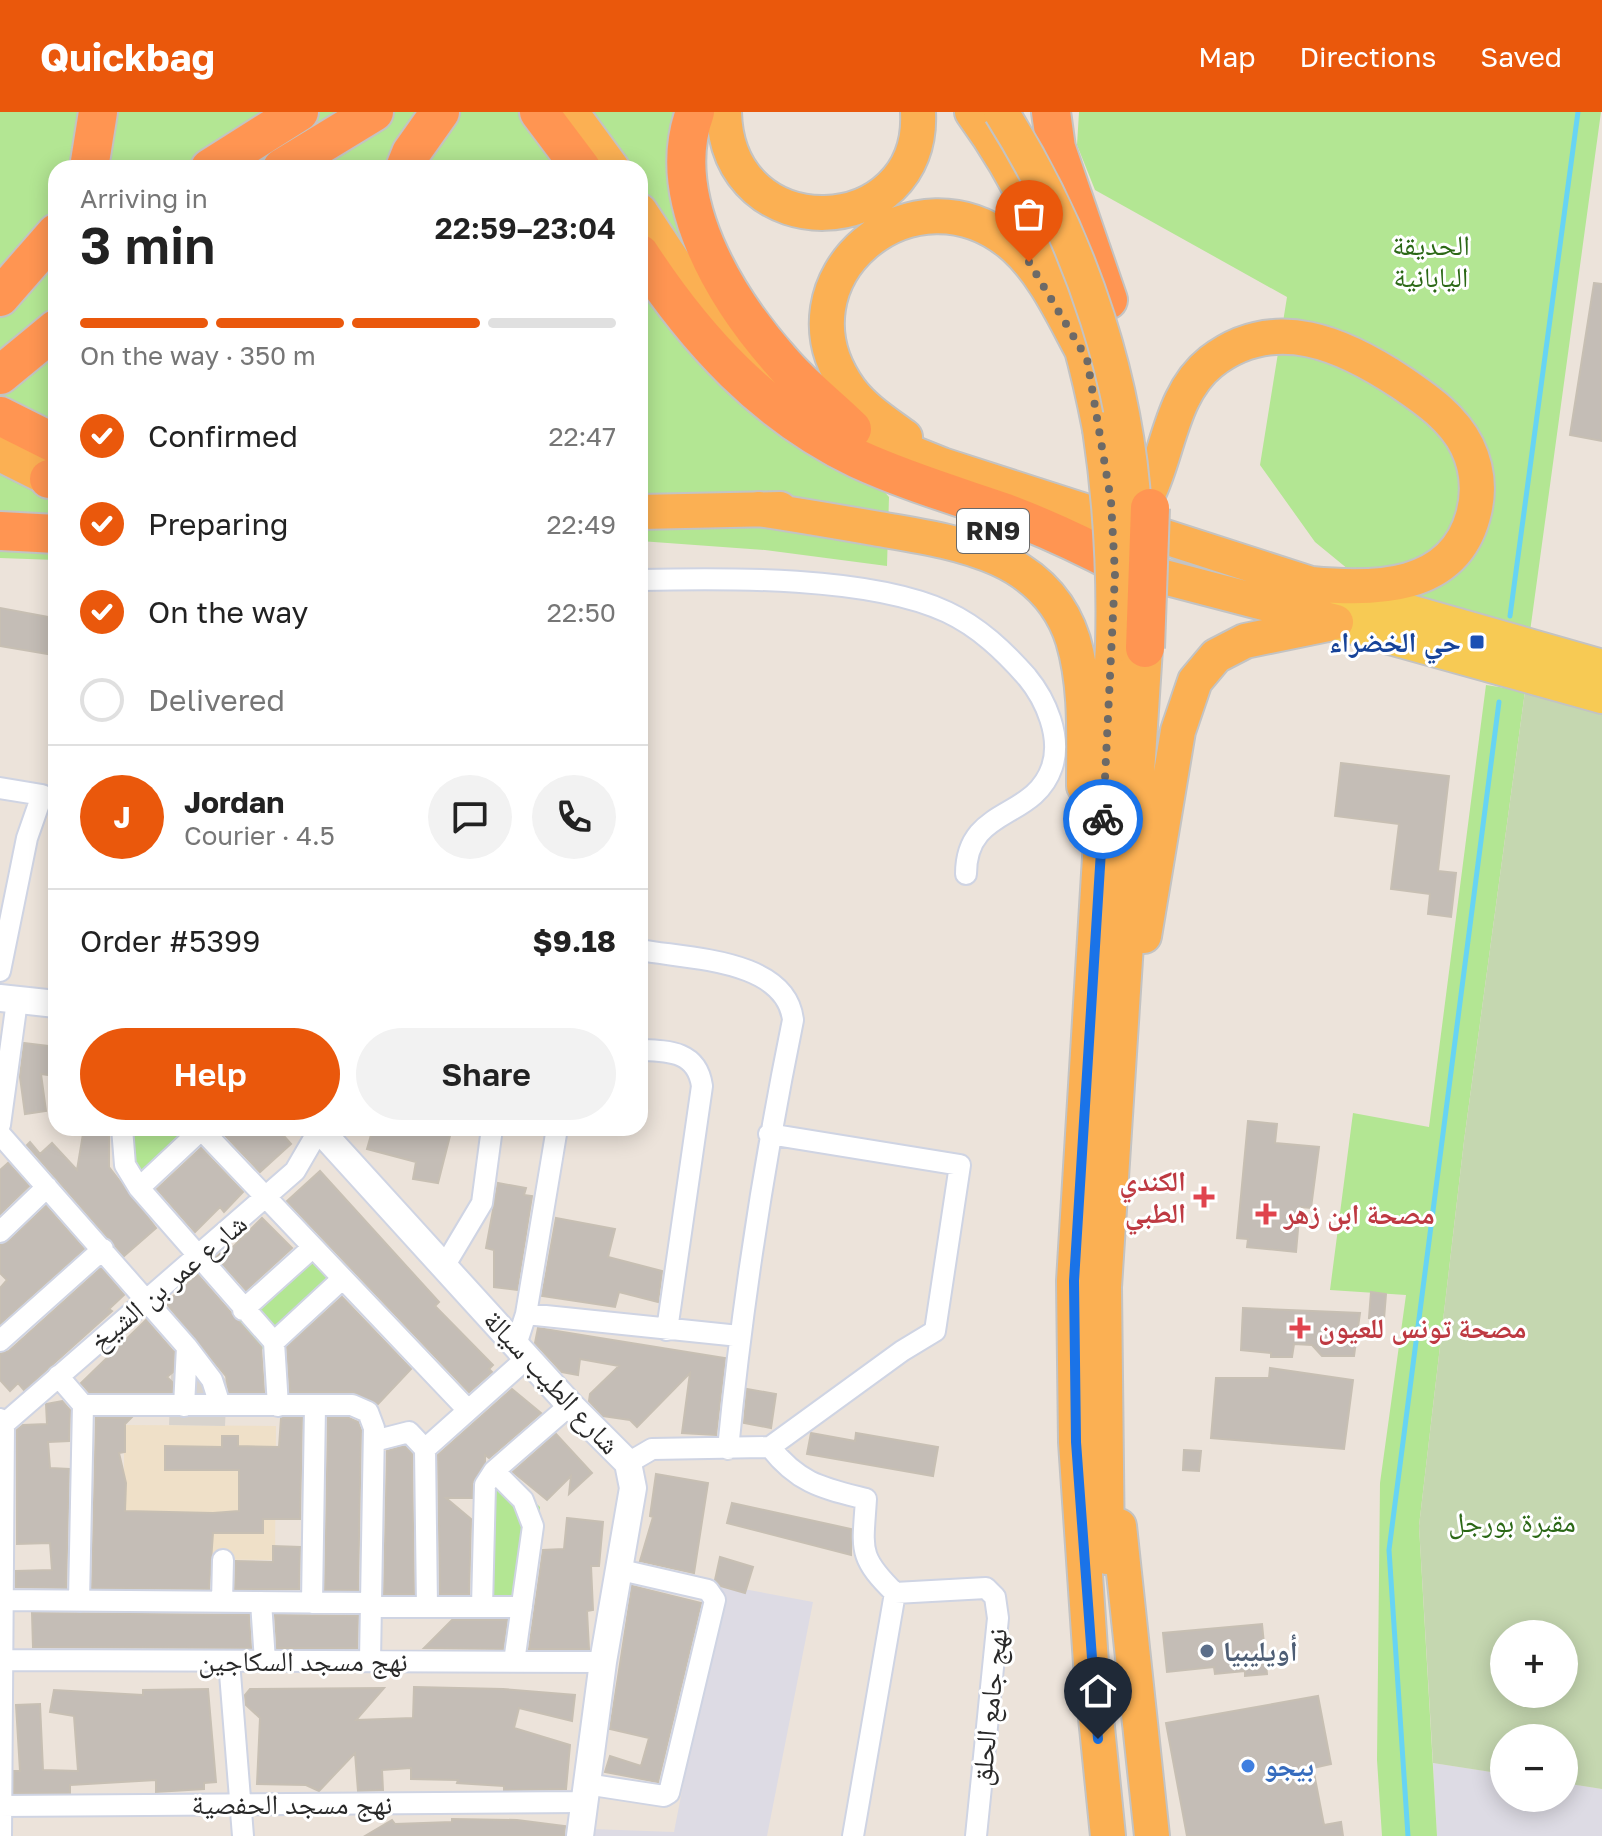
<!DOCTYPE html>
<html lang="en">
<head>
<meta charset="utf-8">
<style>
	body { margin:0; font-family:"Golos Text","Noto Naskh Arabic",sans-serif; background:#f2f2f2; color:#222; height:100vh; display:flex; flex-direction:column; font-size:30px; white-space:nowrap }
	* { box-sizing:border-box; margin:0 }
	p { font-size:26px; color:#767676 }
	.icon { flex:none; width:44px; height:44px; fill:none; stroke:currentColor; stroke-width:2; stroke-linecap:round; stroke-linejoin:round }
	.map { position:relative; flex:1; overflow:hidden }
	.drawer { position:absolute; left:48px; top:48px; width:600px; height:976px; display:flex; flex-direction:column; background:#fff; border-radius:24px; box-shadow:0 4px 20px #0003 }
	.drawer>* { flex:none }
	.tools { position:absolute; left:1490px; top:1508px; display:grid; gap:16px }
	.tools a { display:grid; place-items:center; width:88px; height:88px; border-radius:50%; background:#fff; box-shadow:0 4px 20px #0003; font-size:40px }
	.pin { position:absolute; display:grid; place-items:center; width:68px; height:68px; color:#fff; margin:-82px -34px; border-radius:50% 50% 50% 0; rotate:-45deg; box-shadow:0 0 8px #0007 }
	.pin .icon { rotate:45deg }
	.courier { position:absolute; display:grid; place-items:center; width:80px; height:80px; margin:-40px; border:6px solid #1a73e8; border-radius:50%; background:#fff; color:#222; box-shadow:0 2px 10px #0007 }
	.summary em { font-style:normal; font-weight:600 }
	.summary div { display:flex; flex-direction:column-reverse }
	.summary { display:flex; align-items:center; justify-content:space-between; height:136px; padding:0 32px }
	h1 { font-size:52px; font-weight:600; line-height:60px }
	.bar { display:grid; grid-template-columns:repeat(4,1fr); gap:12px 8px; align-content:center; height:96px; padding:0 32px }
	.bar i { height:10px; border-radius:6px; background:#e0e0e0 }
	.bar .on { background:#ea580c }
	.bar p { grid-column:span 4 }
	.line { display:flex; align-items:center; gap:20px; padding:0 32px; border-top:2px solid #e0e0e0 }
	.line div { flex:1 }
	.round { display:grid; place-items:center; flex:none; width:84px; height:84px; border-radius:42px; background:#f2f2f2 }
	ol { padding:0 32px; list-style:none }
	li { display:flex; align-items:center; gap:24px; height:88px }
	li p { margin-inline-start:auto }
	li .icon { padding:8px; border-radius:50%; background:#ea580c; color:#fff; stroke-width:4 }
	li:last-child { color:#767676 }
	li i { width:44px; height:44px; border:4px solid #e0e0e0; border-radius:50% }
	.action { display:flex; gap:16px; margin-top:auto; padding:16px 32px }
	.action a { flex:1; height:92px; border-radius:48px; background:#ea580c; color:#fff; font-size:32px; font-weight:600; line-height:92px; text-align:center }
	.action a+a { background:#f2f2f2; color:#222 }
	header { display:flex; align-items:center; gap:48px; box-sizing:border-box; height:112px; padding:0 40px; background:#ea580c; color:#fff }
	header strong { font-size:38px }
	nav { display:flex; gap:44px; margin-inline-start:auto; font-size:28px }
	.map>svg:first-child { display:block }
	.industrial { fill:#dddbe4 }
	.education { fill:#efe0c8 }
	.green { fill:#b3e693 }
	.cemetery { fill:#c5d7b0; fill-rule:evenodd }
	.plaza { fill:#d8d3cd }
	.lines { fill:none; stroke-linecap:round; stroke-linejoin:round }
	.stream { stroke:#67d4f4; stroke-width:5 }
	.building { fill:#c4bdb6; stroke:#c7bfb3; stroke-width:2 }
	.minor-casing { stroke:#cfd4e3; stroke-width:24 }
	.tertiary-casing { stroke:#cfd4e3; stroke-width:30 }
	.primary-casing { stroke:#c3c3c3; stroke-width:38 }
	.trunk-casing { stroke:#c3c3c3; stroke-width:38 }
	.motorway-casing { stroke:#c3c3c3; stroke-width:42 }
	.minor { stroke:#fff; stroke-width:20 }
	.tertiary { stroke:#fff; stroke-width:26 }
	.primary { stroke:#f7ca54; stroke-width:34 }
	.trunk { stroke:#fbb053; stroke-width:34 }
	.motorway { stroke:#ff9552; stroke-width:38 }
	.trunk-bridge-casing { stroke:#c3c3c3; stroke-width:38; stroke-linecap:butt }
	.motorway-bridge-casing { stroke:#c3c3c3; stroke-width:42; stroke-linecap:butt }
	.trunk-bridge { stroke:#fbb053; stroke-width:34 }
	.motorway-bridge { stroke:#ff9552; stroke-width:38 }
	.done { stroke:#6d6a67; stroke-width:8; stroke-dasharray:0 14.4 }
	.route { stroke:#1a73e8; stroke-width:10 }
	.transit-dot { fill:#1a4fb4; stroke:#fff; stroke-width:3 }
	.health-dot { fill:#e0444e; stroke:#fff; stroke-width:3 }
	.service-dot { fill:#5c6f8a; stroke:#fff; stroke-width:3 }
	.shop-dot { fill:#3f7fe0; stroke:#fff; stroke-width:3 }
	.labels { text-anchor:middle; stroke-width:6; stroke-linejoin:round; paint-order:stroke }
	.shield { fill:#fff; stroke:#696969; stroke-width:2 }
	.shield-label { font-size:26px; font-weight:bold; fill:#292929 }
	.park-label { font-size:28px; fill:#2b6816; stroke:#fff }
	.transit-label { font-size:28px; font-weight:bold; fill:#164399; stroke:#fff; text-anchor:end }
	.health-label { font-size:28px; font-weight:bold; fill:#be3a42; stroke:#fff; text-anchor:start }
	.street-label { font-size:28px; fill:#292929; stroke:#fff }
	.service-label { font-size:28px; font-weight:bold; fill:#4e5e75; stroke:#fff; text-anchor:start }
	.shop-label { font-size:28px; font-weight:bold; fill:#366cbe; stroke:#fff; text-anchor:start }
</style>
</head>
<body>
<header>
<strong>Quickbag</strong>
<nav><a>Map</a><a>Directions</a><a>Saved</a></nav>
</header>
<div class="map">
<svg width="1602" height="1724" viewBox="0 0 1602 1724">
	<rect width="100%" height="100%" fill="#ece3da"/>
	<path class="industrial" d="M722 1473 813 1490 767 1724H591L592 1717 674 1720Z
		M1433 1651 1504 1662V1686H1564V1671L1602 1677V1724H1437Z"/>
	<path class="education" d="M124 1313 276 1314 275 1448 124 1447Z"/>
	<path class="green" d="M0 0H685L719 191 889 385 887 454 765 438 640 429V56H56V448L0 446Z
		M1079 0H1601L1529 527 1382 485 1315 430 1260 353 1287 185 1095 78 1077 33Z
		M1486 573 1525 579 1464 1029 1419 1414 1437 1724H1382L1377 1648 1380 1371 1406 1183 1330 1178 1353 1001 1429 1015Z
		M128 1016H192L145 1069 128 1047Z
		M311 1128 347 1167 267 1242 231 1203Z
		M494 1351 540 1395 528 1499 478 1501 476 1365Z"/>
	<path class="cemetery" d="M1525 579 1602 601V1677L1564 1671V1626H1504V1662L1433 1651 1419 1414 1464 1029ZM1504 1522H1564V1582H1504Z"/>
	<path class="plaza" d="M186 1225 227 1269 225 1314 169 1313 172 1239Z"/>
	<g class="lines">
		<path class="stream" d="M1510 504 1578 0
			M1408 1724 1389 1438 1499 590"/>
	</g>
	<path class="building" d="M1594 171 1602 172V329L1570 323Z
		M0 496 54 506 48 542 0 534Z
		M1341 651 1449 664 1438 759 1456 761 1451 805 1428 802 1430 782 1391 777 1399 712 1335 704Z
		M24 931 56 935V964L41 962 46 999 25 1002 20 965Z
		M1248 1009 1277 1012 1275 1031 1319 1035 1311 1096 1300 1095 1296 1140 1247 1135 1248 1127 1237 1126Z
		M84 1016H109V1055L156 1116 124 1144 27 1033 30 1030 40 1042 52 1031 77 1058Z
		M218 1016H277L291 1032 260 1060Z
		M373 1016H452L438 1071 413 1067 416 1050 367 1037Z
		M201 1036 243 1080 224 1100 220 1095 195 1120 157 1077Z
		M8 1051 29 1074 0 1102V1058Z
		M320 1059 439 1190 435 1194 493 1253 489 1257 492 1260 469 1280 287 1089Z
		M498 1071 526 1076 524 1083 532 1084 517 1178 494 1175V1138L486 1136Z
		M46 1094 84 1137 0 1212V1176L7 1168 0 1161V1133L9 1129Z
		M262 1106 292 1136 246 1178 216 1145 224 1138 227 1141Z
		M556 1106 615 1117 608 1145 662 1159 658 1190 619 1180 615 1195 542 1184Z
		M101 1156 124 1183 109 1197 112 1199 24 1278 18 1271 10 1279 0 1268V1242L9 1239Z
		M197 1162 261 1235 264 1280H229L226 1264 166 1191Z
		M1371 1180 1386 1182 1384 1207 1369 1206Z
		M342 1185 411 1257 378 1292 353 1280H290L287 1235Z
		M1243 1196 1360 1201 1354 1244H1322L1312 1233 1294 1232 1292 1245H1271V1241L1241 1238Z
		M146 1208 174 1240 173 1260 167 1265 172 1270V1280H89L81 1271Z
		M538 1216 725 1246 716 1323 682 1321 690 1261 637 1315 630 1308 603 1304 589 1289 590 1282 619 1254 580 1247 578 1263 562 1260 535 1231Z
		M1270 1256 1353 1268 1344 1337 1211 1326 1216 1266H1269Z
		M512 1277 541 1301 489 1346 485 1343V1350L472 1372V1386H446L471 1407 469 1482H440L438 1343Z
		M747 1277 776 1282 771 1316 744 1311Z
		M62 1289 70 1298 69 1329 48 1330 50 1356 69 1357 66 1476 16 1475V1459L52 1458 50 1431 17 1432V1318L23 1313 47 1312 46 1292Z
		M96 1306H131L125 1312V1340L119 1341 126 1371 125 1399 213 1401 239 1399V1358H165V1334L222 1335V1324H238V1334L279 1335 281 1306H302L300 1407H263V1421H213L209 1477 92 1476Z
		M328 1306H349L358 1310 361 1318 358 1478H325Z
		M811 1321 855 1329 856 1321 938 1335 933 1364 807 1342Z
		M556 1322 592 1361 569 1382 571 1364 547 1388 513 1360Z
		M405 1334 412 1342 414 1482H384L387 1339Z
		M1184 1338 1201 1339 1199 1359 1183 1358Z
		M656 1362 708 1371 694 1461 640 1449 653 1405 650 1404Z
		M732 1391 851 1417V1443L727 1411Z
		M567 1406 603 1410 599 1454H591L593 1498 587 1499 589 1537H529L543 1438 564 1437Z
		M273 1434 300 1435 299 1477H235L236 1449 273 1450Z
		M720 1445 753 1455 745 1481 721 1474 715 1468Z
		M632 1474 701 1491 658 1670 605 1660 610 1644 641 1654 649 1626 610 1617Z
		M32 1501 249 1503 251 1536 33 1535Z
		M275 1503 358 1504 357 1536H277Z
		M452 1508H507L503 1537 424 1536Z
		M1262 1512 1267 1562 1245 1564V1559L1215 1562 1214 1555 1167 1560 1163 1521Z
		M414 1575 503 1577 575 1583 572 1609 519 1596 514 1616 570 1633 566 1677 504 1678V1674L457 1671 458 1668 411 1667V1656L382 1658 383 1678 358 1679 355 1641 319 1679 306 1673 257 1672 260 1606 246 1593 245 1583 250 1577 384 1576 356 1608 413 1606Z
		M208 1577 216 1670 204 1671V1677L156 1680V1668L70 1673V1681H14V1659H20L16 1593 40 1592 43 1658 78 1659 74 1604 50 1600 54 1578 143 1583V1578Z
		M1318 1584 1331 1652 1313 1656 1324 1713 1341 1710 1343 1724H1187L1166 1611Z
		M452 1707 517 1708 565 1714 564 1724H365L392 1708 395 1712 452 1710Z"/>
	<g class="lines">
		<g class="minor-casing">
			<path id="minor" d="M640 468C726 466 870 464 947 500 979 515 1004 539 1027 565 1046 588 1062 625 1052 655 1034 709 966 694 966 762
				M0 676 42 683 27 726 0 859
				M640 838C689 847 786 847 793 908 764 1050 742 1193 728 1337
				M640 938C669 939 697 939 702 974L667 1218
				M0 1013 17 889
				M122 1016 125 1053 139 1076 274 1230 278 1294
				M200 1016 466 1296
				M0 1022 187 1235 212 1268 220 1293
				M139 1076 202 1017
				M0 1120 47 1075
				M445 1153 482 1091 492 1016
				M243 1198 312 1136
				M526 1202 739 1224
				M0 1229 103 1137
				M274 1230 341 1168
				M516 1233 526 1202 557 1016
				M58 1264 83 1293 79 1489
				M83 1293H352L368 1300 374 1316 370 1549
				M184 1294 187 1235
				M0 1307 4 1312 1 1724
				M4 1312 295 1059 320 1016
				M374 1329 409 1320 425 1337 427 1495
				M770 1335C799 1372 823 1376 866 1387 863 1437 857 1444 895 1481L986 1476 995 1485 998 1506 976 1724
				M425 1337 527 1246
				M628 1351 652 1337 770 1335 902 1239 935 1219 960 1053 769 1022
				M494 1359 523 1388 533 1414 514 1550
				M0 1488 371 1491
				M222 1490 223 1448
				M261 1490 265 1549
				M312 1491 315 1294
				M372 1495H522
				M482 1495 485 1373 494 1359 570 1293
				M2 1548 603 1550
				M229 1549 243 1724
				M586 1672 664 1684 669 1681 715 1488 708 1478 621 1458
				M0 1694 584 1690
				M853 1724 895 1481"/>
		</g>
		<g class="tertiary-casing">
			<path id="tertiary" d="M0 886 56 892
				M318 1016 570 1293 628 1351 633 1376 603 1550 580 1724"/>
		</g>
		<g class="primary-casing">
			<path id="primary" d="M1329 477 1602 555
				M1336 510 1602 584"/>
		</g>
		<g class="trunk-casing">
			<path id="trunk" d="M571 0 612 56
				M724 0C727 139 925 130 918 0
				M972 0C1042 96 1078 201 1100 317
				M640 99 698 187 734 229 772 266 852 317 942 353 1311 472C1374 478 1453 478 1473 404 1480 379 1478 357 1467 334 1453 306 1427 288 1402 271 1345 233 1275 200 1211 250 1172 281 1169 337 1149 380
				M905 325C886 311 864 297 850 278 770 167 915 46 1015 135 1047 164 1066 210 1087 247
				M0 342 56 370
				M758 397C798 403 839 410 879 417 956 430 1046 442 1073 528 1087 575 1084 626 1084 674
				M640 400 780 397
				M1122 454 1336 510
				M1144 824 1178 619 1195 569 1216 544 1245 529 1328 512
				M1119 1414 1152 1724
				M1107 1445 1104 1175 1145 536
				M1108 1724 1092 1566 1076 1330 1074 1169 1113 534"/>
		</g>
		<g class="motorway-casing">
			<path id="motorway" d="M539 0 581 56
				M695 0C663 86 726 187 781 249 802 274 829 294 852 317
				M1051 0 1056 36 1108 188
				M89 56 98 0
				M210 56 299 0
				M282 56 374 0
				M405 56 411 41 440 0
				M640 142C696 228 764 302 858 347 906 369 957 384 1006 401 1046 416 1084 434 1122 454
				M0 185 56 121
				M0 263 56 217
				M0 304 56 332
				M49 367H56
				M0 419 56 422"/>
		</g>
		<use href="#minor" class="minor"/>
		<use href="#tertiary" class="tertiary"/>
		<use href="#primary" class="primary"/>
		<use href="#trunk" class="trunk"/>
		<use href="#motorway" class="motorway"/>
		<g class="trunk-bridge-casing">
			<path id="trunk-bridge" d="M1001 0C1081 127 1134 281 1135 432
				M1100 317C1111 390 1115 460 1113 534"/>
		</g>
		<g class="motorway-bridge-casing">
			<path id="motorway-bridge" d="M1145 536 1150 396"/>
		</g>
		<use href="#trunk-bridge" class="trunk-bridge"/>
		<use href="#motorway-bridge" class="motorway-bridge"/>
	</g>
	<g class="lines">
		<path class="done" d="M1029 150 1087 247 1111 389 1115 462 1103 707"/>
		<path class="route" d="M1098 1627 1076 1330 1074 1169 1103 707"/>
	</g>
	<rect class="transit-dot" x="1469" y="522" width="16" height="16" rx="4"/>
	<g class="health-dot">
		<path d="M1200 1073h8v8h8v8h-8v8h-8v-8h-8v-8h8z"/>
		<path d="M1262 1090h8v8h8v8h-8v8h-8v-8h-8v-8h8z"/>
		<path d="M1296 1204h8v8h8v8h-8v8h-8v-8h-8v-8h8z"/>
	</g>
	<circle class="service-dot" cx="1207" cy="1539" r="8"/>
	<circle class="shop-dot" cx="1248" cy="1654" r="8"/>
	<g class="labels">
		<rect class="shield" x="957" y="397" width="72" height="44" rx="6"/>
		<g class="shield-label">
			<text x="993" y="428">RN9</text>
		</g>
		<g class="park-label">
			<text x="1431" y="143">الحديقة<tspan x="1431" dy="32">اليابانية</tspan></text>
			<text x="1512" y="1420">مقبرة بورجل</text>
		</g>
		<g class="transit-label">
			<text x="1461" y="540">حي الخضراء</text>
		</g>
		<g class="health-label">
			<text x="1186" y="1079" text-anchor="end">الكندي<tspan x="1186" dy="32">الطبي</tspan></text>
			<text x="1284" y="1112">مصحة ابن زهر</text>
			<text x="1318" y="1226">مصحة تونس للعيون</text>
		</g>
		<g class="street-label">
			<text transform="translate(168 1170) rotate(-40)" y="10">شارع عمر بن الشيخ</text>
			<text transform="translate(552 1270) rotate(47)" y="10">شارع الطيب سيالة</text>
			<text x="303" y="1559">نهج مسجد السكاجين</text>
			<text transform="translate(989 1595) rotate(-84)" y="10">نهج جامع الحلق</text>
			<text x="292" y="1702">نهج مسجد الحفصية</text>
		</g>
		<g class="service-label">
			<text x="1223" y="1549">أويليبيا</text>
		</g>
		<g class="shop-label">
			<text x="1264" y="1664">بيجو</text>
		</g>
	</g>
</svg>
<div class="tools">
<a>+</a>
<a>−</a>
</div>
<div class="pin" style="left:1029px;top:150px;background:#ea580c"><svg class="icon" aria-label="bag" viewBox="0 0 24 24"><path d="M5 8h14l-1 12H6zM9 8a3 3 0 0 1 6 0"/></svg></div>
<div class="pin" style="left:1098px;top:1627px;background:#1f2937"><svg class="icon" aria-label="home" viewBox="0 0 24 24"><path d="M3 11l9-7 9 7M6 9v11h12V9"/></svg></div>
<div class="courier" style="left:1103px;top:707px"><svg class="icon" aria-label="bike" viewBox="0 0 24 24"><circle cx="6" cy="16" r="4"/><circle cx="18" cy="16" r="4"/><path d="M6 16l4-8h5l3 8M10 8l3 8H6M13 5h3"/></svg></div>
<section class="drawer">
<div class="summary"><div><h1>3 min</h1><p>Arriving in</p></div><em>22:59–23:04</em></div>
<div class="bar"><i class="on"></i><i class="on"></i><i class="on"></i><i></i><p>On the way · 350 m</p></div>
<ol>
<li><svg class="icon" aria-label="check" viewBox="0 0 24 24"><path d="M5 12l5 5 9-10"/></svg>Confirmed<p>22:47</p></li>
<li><svg class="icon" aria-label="check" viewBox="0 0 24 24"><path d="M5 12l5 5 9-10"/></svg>Preparing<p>22:49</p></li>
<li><svg class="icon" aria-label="check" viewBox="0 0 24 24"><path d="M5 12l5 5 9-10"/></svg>On the way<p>22:50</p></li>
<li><i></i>Delivered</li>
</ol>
<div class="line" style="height:144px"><b class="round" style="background:#ea580c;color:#fff">J</b><div><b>Jordan</b><p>Courier · 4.5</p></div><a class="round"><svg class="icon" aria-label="chat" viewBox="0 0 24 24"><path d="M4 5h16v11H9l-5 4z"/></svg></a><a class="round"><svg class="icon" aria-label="phone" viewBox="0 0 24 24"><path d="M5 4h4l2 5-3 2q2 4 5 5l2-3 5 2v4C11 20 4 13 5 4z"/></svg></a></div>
<div class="line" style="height:104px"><div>Order #5399</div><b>$9.18</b></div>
<div class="action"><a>Help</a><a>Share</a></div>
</section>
</div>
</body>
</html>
